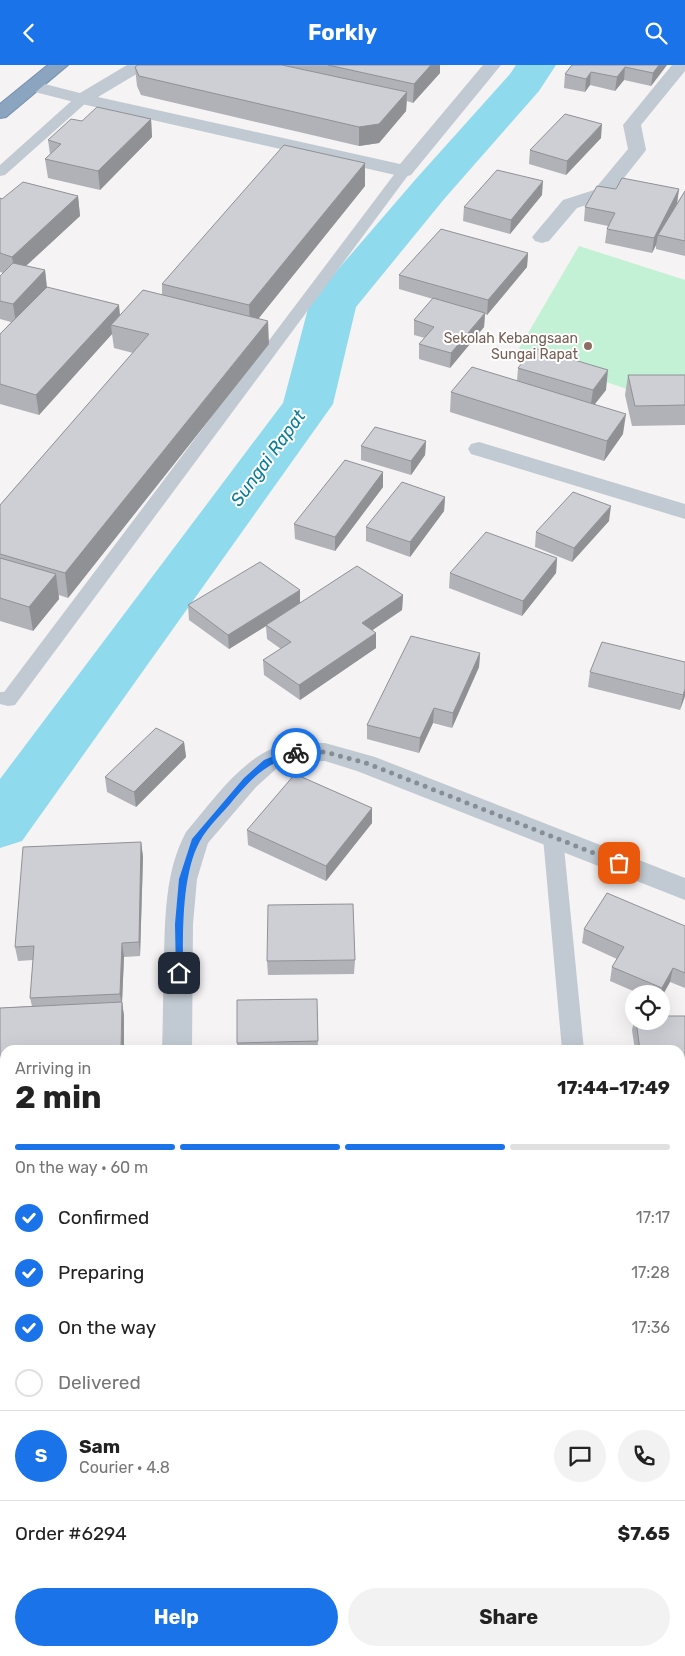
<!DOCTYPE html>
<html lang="en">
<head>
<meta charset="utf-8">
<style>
	body { margin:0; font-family:Rubik,sans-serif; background:#f2f2f2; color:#222; height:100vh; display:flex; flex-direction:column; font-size:19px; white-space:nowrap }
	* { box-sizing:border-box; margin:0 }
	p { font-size:16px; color:#767676 }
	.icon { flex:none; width:28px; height:28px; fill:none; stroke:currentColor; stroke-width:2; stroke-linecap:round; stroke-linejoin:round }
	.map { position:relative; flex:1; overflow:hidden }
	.drawer { position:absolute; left:0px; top:980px; width:685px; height:611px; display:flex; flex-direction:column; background:#fff; border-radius:15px 15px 0 0; box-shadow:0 5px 20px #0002 }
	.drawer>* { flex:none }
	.buttons { position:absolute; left:625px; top:920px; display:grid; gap:10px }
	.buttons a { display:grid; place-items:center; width:45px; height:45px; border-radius:50%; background:#fff; box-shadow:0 5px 20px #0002; font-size:25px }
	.pin { position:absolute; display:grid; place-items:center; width:42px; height:42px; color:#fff; margin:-21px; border-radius:10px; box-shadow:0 2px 8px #0006 }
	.courier { position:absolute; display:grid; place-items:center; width:50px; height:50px; margin:-25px; border:4px solid #1a73e8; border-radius:50%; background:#fff; color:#222; box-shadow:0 1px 6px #0007 }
	.head em { font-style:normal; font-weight:700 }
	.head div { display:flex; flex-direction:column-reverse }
	.head { display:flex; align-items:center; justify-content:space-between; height:85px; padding:0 15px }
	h1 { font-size:32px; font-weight:700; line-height:38px }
	.bar { display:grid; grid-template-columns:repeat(4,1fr); gap:8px 5px; align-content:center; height:60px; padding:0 15px }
	.bar i { height:6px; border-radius:4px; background:#e0e0e0 }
	.bar .on { background:#1a73e8 }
	.bar p { grid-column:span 4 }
	.line { display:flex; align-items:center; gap:12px; padding:0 15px; border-top:1px solid #e0e0e0 }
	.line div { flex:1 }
	.round { display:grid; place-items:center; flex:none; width:52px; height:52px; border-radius:26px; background:#f2f2f2 }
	ol { padding:0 15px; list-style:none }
	li { display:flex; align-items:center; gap:15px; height:55px }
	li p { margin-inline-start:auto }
	li .icon { padding:5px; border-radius:50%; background:#1a73e8; color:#fff; stroke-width:4 }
	li:last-child { color:#767676 }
	li i { width:28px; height:28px; border:2px solid #e0e0e0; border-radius:50% }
	.primary-button { display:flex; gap:10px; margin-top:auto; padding:10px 15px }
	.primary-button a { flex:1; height:58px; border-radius:30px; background:#1a73e8; color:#fff; font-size:20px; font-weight:700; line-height:58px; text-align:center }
	.primary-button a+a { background:#f2f2f2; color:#222 }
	header { display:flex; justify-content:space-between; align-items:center; height:65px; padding:0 15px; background:#1a73e8; color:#fff; font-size:22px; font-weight:700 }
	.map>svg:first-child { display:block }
	.green { fill:#c3f1d5 }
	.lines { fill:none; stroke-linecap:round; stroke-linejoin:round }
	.river { fill:#90daee; fill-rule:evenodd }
	.highway-casing { stroke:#7690ad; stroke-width:2 }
	.lane { fill:#c1cad2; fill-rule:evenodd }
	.street { fill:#c1cad2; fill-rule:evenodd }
	.highway { fill:#8ba5c1; fill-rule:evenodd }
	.wall { fill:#b0b2b7 }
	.shaded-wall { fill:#909195 }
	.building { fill:#cdcfd5; stroke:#909195 }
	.route { fill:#1a73e8 }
	.done { stroke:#868d94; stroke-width:5; stroke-dasharray:0 9 }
	.education-dot { fill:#8d6e63; stroke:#fff; stroke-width:2 }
	.labels { text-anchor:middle; stroke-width:4; stroke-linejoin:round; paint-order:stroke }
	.far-education-label { font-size:14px; fill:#785e54; stroke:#fff; text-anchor:end }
	.water-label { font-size:18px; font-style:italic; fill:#0c7c9b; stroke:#fff }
</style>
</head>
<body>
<header><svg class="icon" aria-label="back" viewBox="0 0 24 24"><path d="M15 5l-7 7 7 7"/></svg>Forkly<svg class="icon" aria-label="search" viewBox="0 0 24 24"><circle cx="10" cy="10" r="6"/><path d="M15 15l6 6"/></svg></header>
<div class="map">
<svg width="685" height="1591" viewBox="0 0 685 1591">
	<rect width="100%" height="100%" fill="#f5f3f3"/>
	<path class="green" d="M579 181 685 215V325H630L517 287Z"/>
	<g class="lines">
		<path class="river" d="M516 0H556L539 26 445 133 356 242 333 339 22 776 0 783V714L283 338 309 240 316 230 415 115 510 9Z"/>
		<g class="highway-casing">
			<path id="highway" d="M48 0H68L6 52 0 53V39Z"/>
		</g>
		<path class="lane" d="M82 30 88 34 87 37 5 110 0 111V100L77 31Z
			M404 102 411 106 409 109 15 640 8 641 0 639V627H4L399 103Z
			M553 765 560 767 563 772 584 985H562L543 772 546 767Z"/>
		<path class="street" d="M127 0H148L145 4 98 32 400 99 483 0H501L411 110 404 112 82 39 27 25 24 21 27 17 33 16 80 28Z
			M672 0H685V6L641 60 646 85 643 89 608 133 577 143 549 176 542 178 535 176 532 172 563 135 594 125 628 84 623 60Z
			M479 377 685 439V454L471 389 468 384 471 379Z
			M325 678 375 692 685 813V835L357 706 325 696 292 697 276 704 256 722 208 778 197 814 193 859 192 985H162C163 956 163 926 164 897 165 853 165 806 186 767 213 736 247 684 290 679 302 677 314 678 325 678Z"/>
		<use href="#highway" class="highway"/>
	</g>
	<path class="wall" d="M138 0H440V8L413 38 407 36 406 46 379 78 359 81 141 30 137 21 135 2Z
		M572 0H667L651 21 624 15 615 26 590 20 585 27 564 23 565 9Z
		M151 54 152 72 100 125 48 113 45 94 50 89 48 75 82 56Z
		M601 73 566 110 529 99 530 85Z
		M365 121 259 253 269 279 68 533 59 530V534L33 566 0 556V440L133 288 114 283 112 269 39 350 0 339V269L11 257 0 254V211L3 208 0 207V133L2 134 78 131 80 151 26 201 45 205 47 222 120 250 162 229V219Z
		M616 124H679L677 138 675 141 685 126V191L656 184V180L652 188 605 178 607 164 608 161 584 156 585 142Z
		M542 130 510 169 463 156 464 142Z
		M528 188 527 202 487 250 485 249 484 262 450 303 419 294V279L425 273 414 270V255L433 234 399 224V210Z
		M518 303 606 325 595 339 623 369 604 396 450 347 451 327 517 316Z
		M628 310H685V360L632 361 625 330Z
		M426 376 425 390 411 410 361 395V381Z
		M383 407V422L335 486 295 474 294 459Z
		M445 432 444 446 410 492 366 476V462Z
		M609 456 572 497 535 482 536 467Z
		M557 493 556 508 522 551 449 523 450 508Z
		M403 530 402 545 372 565 376 568V583L300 635 264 610 263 595 281 584 267 574 266 561 229 584 189 555 188 540 300 537Z
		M480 588 479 602 452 663 433 658 419 688 367 674V660Z
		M590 607 685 631 680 645 588 622Z
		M184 677 186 692 136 742 107 727 105 712Z
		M372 743V758L326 816 248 780 247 765Z
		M141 777 143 792 140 891 124 892 122 937 124 951 5 985V1008L0 1009V943L32 941 30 933 33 895 18 896 15 882Z
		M685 861V923L670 917 661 933V929H640L610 916 612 902 617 894 582 878 584 864Z
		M355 895 354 909 268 910 267 896Z
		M317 934 318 985H237V978Z
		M685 951V1013L680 1014V985H635L632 965 634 956H661Z
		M0 1331H5V1420H0Z
		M5 1447V1540H0V1448Z"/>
	<path class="shaded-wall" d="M431 0H440V8L413 38 414 19Z
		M659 0H667L651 21 653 8Z
		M625 2 624 15 615 26 617 12Z
		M591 7 590 20 585 27 586 14Z
		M407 27 406 46 379 78 359 81V62Z
		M151 54 152 72 100 125 98 106Z
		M602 59 601 73 566 110 567 96Z
		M365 98V121L250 264 249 240Z
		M543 116 542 130 510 169 511 155Z
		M679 124 677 138 661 170H658L656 180 652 188 654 173Z
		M78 131 80 151 15 211 12 192Z
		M528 188 527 202 487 250 488 235Z
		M45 205 47 225 16 259 13 239Z
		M119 240 121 260H111L112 269 39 350 36 330Z
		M485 248 484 262 450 303 451 288Z
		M268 256 269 279 68 533 65 508Z
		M608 305 606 325 590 345 593 325Z
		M626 349 623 369 604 396 607 376Z
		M426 376 425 390 411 410V396Z
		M383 407V422L335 486V472Z
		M445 432 444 446 410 492V477Z
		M611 441 609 456 572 497 574 483Z
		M557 493 556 508 522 551 523 536Z
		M56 509 59 534 33 566 29 542Z
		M300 525V540L229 584 228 570Z
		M403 530 402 545 361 573 362 558Z
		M376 568V583L300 635 299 620Z
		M480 588 479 602 452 663 453 648Z
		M685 624V631L680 645 683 630Z
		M434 643 433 658 419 688 420 673Z
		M184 677 186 692 136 742 134 727Z
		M372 743V758L326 816V801Z
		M141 777 143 792 140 891 139 877Z
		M122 878 124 892 122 937 124 951V985H121L122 943 120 929Z
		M673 903 670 917 661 933V929L662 923Z
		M685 1582V1591H673L680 1586Z
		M57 1586H61L60 1591H56Z"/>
	<path class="building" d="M138 0H282L407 27 379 59 359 62 139 11 135 2Z
		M328 0H431L414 19Z
		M572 0H659L653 8 625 2 617 12 591 7 586 14 565 9Z
		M97 42 151 54 98 106 45 94 61 79 48 75 71 54 82 56Z
		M565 49 602 59 567 96 530 85Z
		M284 80 365 98 249 240 162 219Z
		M497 105 543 116 511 155 464 142Z
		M622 113 679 124 654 173 607 164 615 148 585 142 597 121 616 124Z
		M23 117 78 131 12 192 0 188V133L2 134Z
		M685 126V176L658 170Z
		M441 164 528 188 488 235 399 210Z
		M13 198 45 205 13 239 0 236V211Z
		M47 222 119 240 36 330 0 319V269Z
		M143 225 268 256 65 508 0 489V440L149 269 111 260Z
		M433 233 485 248 451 288 419 279 434 262 414 255Z
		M534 283 608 305 593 325 518 303Z
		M472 302 626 349 607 376 451 327Z
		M628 310H685V340L635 341Z
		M375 362 426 376 411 396 361 381Z
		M345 395 383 407 335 472 294 459Z
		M402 417 445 432 410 477 366 462Z
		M573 427 611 441 574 483 536 467Z
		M486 467 557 493 523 536 450 508Z
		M0 493 56 509 29 542 0 533Z
		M260 497 300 525 228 570 188 540Z
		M357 501 403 530 362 558 376 568 299 620 263 595 291 577 266 560Z
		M411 571 480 588 453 648 434 643 420 673 367 660Z
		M602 577 685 597V624L683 630 590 607Z
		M156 663 184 677 134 727 105 712Z
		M295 709 372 743 326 801 247 765Z
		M141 777 139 877 122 878 120 929 30 933 34 881 15 882 23 782Z
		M607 828 685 861V908L673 903 662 923 612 902 624 882 584 864Z
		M353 839 355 895 267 896 268 840Z
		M317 934 318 976 237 978V935Z
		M122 937 121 985H5V994L0 995V943Z
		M661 951H685V1000H680V985H640L636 956H661Z
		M0 1331H5V1409H0Z
		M685 1344V1582L680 1586V1348Z
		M5 1447V1529H0V1448Z
		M0 1576H5V1586H57L56 1591H0Z
		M379 1586H679L673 1591H373Z"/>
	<path class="route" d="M296 685 300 688 299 690C267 697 255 710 234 734 224 747 208 761 200 776 181 810 183 870 183 908L182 911H176L175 859 179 814 192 774 244 713 264 695 286 686Z"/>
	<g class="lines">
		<path class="done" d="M296 688 325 687 366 698 619 798"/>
	</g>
	<circle class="education-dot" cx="588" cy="281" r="5"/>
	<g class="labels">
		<g class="far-education-label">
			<text x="578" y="278">Sekolah Kebangsaan<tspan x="578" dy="16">Sungai Rapat</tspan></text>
		</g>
		<g class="water-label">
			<text transform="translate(268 393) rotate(-54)" y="6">Sungai Rapat</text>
		</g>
	</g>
</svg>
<div class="buttons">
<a><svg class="icon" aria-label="locate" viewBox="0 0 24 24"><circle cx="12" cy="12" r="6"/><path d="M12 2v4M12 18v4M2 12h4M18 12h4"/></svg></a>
</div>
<div class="pin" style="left:619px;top:798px;background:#ea580c"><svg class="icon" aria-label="bag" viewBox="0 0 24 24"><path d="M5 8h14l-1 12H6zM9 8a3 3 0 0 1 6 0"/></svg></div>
<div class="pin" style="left:179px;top:908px;background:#1f2937"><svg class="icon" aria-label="home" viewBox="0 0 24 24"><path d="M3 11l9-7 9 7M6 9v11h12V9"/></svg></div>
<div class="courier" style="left:296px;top:688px"><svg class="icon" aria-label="bike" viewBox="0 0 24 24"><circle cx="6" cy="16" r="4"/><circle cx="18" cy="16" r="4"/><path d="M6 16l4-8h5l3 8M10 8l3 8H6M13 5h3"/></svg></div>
<section class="drawer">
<div class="head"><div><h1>2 min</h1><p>Arriving in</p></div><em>17:44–17:49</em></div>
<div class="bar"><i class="on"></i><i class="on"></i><i class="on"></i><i></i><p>On the way · 60 m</p></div>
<ol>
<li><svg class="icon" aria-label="check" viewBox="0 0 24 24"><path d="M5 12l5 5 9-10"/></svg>Confirmed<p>17:17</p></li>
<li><svg class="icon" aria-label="check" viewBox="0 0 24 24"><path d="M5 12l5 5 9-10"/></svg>Preparing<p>17:28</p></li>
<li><svg class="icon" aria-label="check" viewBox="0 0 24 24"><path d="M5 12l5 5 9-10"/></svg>On the way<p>17:36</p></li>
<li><i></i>Delivered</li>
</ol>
<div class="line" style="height:90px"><b class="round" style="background:#1a73e8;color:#fff">S</b><div><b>Sam</b><p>Courier · 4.8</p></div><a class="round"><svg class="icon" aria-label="chat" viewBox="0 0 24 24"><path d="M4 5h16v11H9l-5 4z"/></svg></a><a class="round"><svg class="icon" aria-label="phone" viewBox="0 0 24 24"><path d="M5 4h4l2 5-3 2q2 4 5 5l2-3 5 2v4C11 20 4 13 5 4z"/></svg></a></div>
<div class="line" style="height:65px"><div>Order #6294</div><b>$7.65</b></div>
<div class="primary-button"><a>Help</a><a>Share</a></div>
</section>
</div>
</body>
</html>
